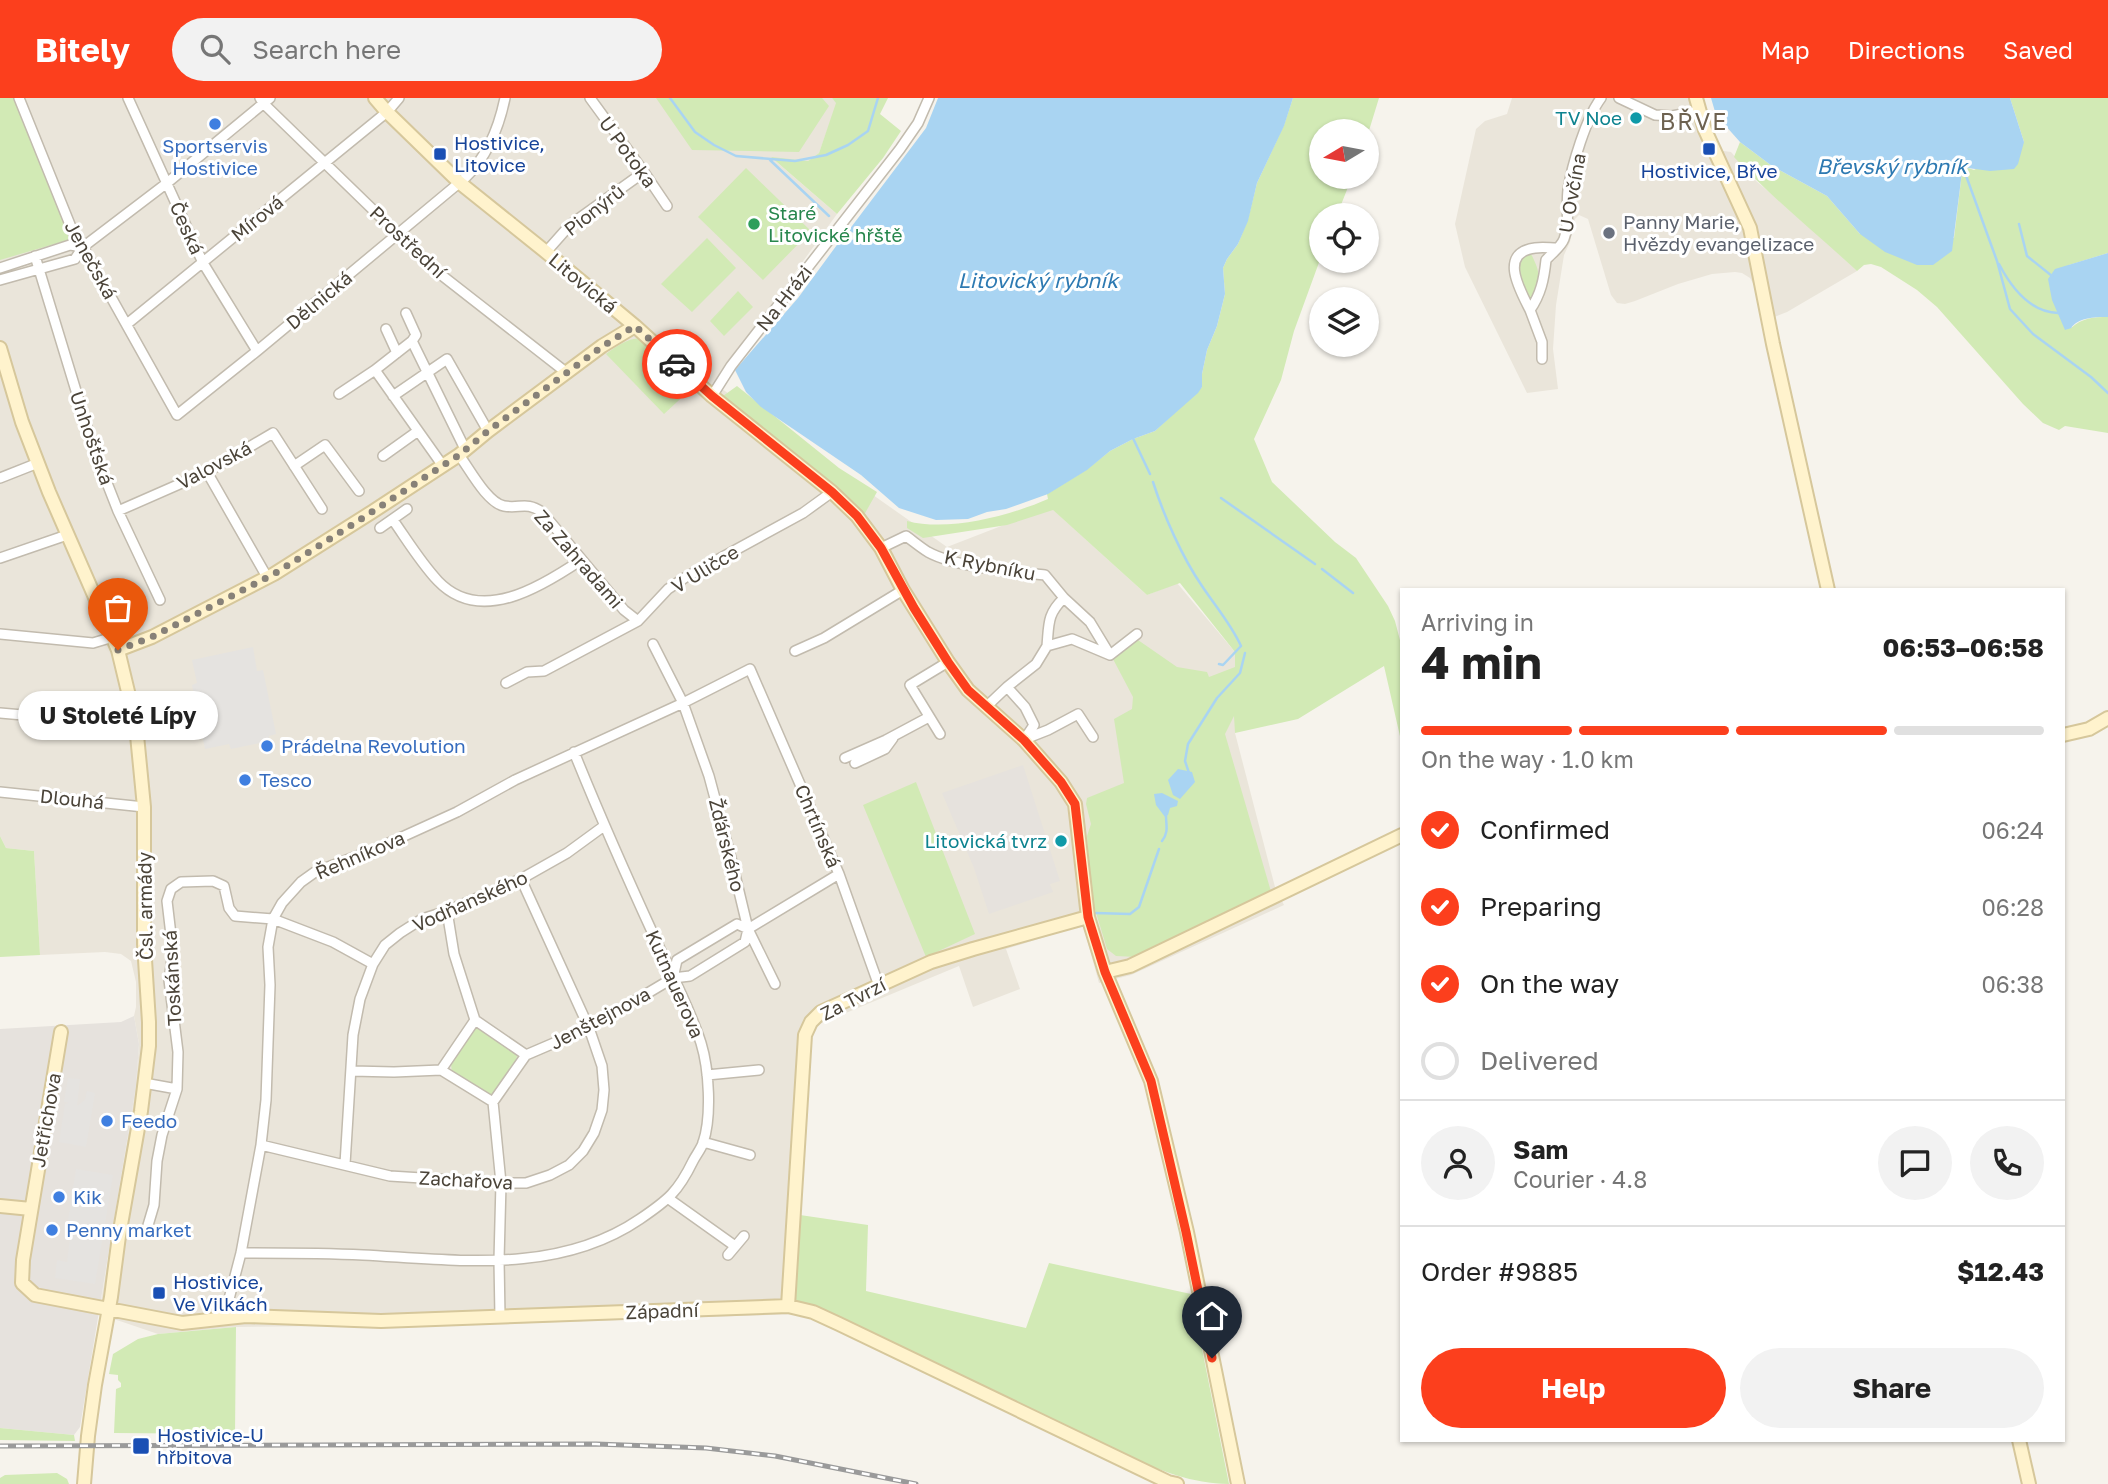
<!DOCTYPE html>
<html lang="en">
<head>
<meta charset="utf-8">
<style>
	body { margin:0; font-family:"Golos Text",sans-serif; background:#f2f2f2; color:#222; height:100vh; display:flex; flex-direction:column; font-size:26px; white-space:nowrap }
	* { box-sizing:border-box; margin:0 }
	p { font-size:23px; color:#767676 }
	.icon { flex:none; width:38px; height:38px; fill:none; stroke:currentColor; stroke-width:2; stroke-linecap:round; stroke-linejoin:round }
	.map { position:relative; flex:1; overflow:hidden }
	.side { position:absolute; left:1400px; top:490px; width:665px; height:854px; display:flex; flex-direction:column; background:#fff; border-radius:0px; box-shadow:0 2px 5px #0004 }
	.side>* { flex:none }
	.needle { width:46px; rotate:260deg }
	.fabs { position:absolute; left:1309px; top:21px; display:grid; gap:14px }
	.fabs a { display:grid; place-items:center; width:70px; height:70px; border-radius:50%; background:#fff; box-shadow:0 2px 5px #0004; font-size:35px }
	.pin { position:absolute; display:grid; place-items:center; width:60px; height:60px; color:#fff; margin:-72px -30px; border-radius:50% 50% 50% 0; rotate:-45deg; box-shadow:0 0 7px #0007 }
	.pin .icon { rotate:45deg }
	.courier { position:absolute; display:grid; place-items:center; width:70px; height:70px; margin:-35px; border:5px solid #fc3f1d; border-radius:50%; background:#fff; color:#222; box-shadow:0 2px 9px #0007 }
	.bubble { position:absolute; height:49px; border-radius:24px; background:#fff; box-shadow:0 2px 5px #0004; font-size:23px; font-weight:700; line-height:49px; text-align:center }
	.headline em { font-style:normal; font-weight:700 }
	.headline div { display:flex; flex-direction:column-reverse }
	.headline { display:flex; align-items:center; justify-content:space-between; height:119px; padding:0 21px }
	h1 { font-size:46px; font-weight:700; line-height:52px }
	.bar { display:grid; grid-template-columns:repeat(4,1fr); gap:10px 7px; align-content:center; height:84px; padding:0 21px }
	.bar i { height:9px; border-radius:5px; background:#e0e0e0 }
	.bar .selected { background:#fc3f1d }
	.bar p { grid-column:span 4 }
	.line { display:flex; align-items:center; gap:18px; padding:0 21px; border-top:2px solid #e0e0e0 }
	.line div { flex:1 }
	.round { display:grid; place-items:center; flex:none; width:74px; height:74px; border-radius:37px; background:#f2f2f2 }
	ol { padding:0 21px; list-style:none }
	li { display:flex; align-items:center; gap:21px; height:77px }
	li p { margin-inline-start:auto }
	li .icon { padding:7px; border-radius:50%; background:#fc3f1d; color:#fff; stroke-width:4 }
	li:last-child { color:#767676 }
	li i { width:38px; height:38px; border:4px solid #e0e0e0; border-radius:50% }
	.action { display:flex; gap:14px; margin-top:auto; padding:14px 21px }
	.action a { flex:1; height:80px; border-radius:42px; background:#fc3f1d; color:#fff; font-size:28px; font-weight:700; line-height:80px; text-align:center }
	.action a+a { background:#f2f2f2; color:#222 }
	header { display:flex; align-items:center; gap:42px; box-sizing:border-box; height:98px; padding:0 35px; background:#fc3f1d; color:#fff }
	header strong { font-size:33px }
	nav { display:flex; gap:38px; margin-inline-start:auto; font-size:24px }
	.search { width:490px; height:63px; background:#f2f2f2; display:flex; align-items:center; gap:18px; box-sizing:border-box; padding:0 24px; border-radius:38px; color:#767676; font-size:26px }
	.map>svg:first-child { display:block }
	.residential { fill:#eae5da }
	.industrial { fill:#e6e2dd }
	.green { fill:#d2eab5 }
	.parking { fill:#e5e3e0 }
	.water { fill:#a9d4f2 }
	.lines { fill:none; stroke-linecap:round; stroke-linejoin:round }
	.stream { stroke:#a9d4f2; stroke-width:2.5 }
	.street-casing { stroke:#c2bbae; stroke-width:12 }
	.secondary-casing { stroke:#d6c79b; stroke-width:16 }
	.street { stroke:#fff; stroke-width:9 }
	.secondary { stroke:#fff3cd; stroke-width:12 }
	.rail-casing { stroke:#9a9a9a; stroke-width:5 }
	.rail { stroke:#fff; stroke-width:2.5; stroke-dasharray:8; stroke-linecap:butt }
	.done { stroke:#878178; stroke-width:7; stroke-dasharray:0 12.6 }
	.route { stroke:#fc3f1d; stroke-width:9 }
	.culture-dot { fill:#0f9aa8; stroke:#fff; stroke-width:2.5 }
	.shop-dot { fill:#3f7fe0; stroke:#fff; stroke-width:2.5 }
	.transit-dot { fill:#1a4fb4; stroke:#fff; stroke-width:2.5 }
	.leisure-dot { fill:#2e9e5b; stroke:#fff; stroke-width:2.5 }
	.worship-dot { fill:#6b7280; stroke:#fff; stroke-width:2.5 }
	.labels { text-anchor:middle; stroke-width:6; stroke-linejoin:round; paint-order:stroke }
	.culture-label { font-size:19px; fill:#0d838f; stroke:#fff; text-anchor:end }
	.transit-label { font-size:19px; fill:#164399; stroke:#fff; text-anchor:start }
	.shop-label { font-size:19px; fill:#366cbe; stroke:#fff; text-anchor:start }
	.street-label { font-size:19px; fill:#4b4439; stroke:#fff }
	.leisure-label { font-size:19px; fill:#27864d; stroke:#fff; text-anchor:start }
	.worship-label { font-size:19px; fill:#5b616d; stroke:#fff; text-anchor:start }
	.water-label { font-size:21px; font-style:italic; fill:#2e7ab2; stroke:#fff }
	.quarter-label { font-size:23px; letter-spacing:2px; fill:#6e6250; stroke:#fff }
</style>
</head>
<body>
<header>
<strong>Bitely</strong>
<div class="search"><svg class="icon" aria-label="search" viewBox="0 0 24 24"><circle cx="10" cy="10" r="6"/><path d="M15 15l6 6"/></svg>Search here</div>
<nav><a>Map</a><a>Directions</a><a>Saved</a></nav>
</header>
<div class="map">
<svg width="2108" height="1386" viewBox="0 0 2108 1386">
	<rect width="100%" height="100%" fill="#f6f3ec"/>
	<path class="residential" d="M0 0H832L837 5 819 55 808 63 772 60 837 116 715 286 947 449 1050 409 1147 497 1177 485 1235 554V635L1275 789 1284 807 1131 877 1099 885 1083 827 1006 851 1020 891 973 909 959 868 817 927 811 940 795 1204 796 1216 500 1226 236 1229 158 1236 99 1216 136 987 139 946 134 918 136 909V884L131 863 121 856 105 854 40 857 34 753 6 750 0 738Z
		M1512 0H1703L1707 23 1716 52 1731 54 1756 83 1803 122 1857 173 1787 214 1762 224 1754 187 1750 180 1742 175 1735 174 1712 176 1678 186 1635 203 1625 206 1617 205 1611 197 1588 121 1579 117 1575 121 1570 144 1564 157 1556 207 1553 251 1558 291 1527 295 1465 169 1455 126 1476 31 1485 23 1507 16Z"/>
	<path class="industrial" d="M1023 667 1060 783 1050 786 1053 794 989 816 974 770 942 695Z
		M134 918 139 946 136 988 80 1329 74 1337 0 1330V931L121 924Z"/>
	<path class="green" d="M0 0H14L70 138 68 142 0 162Z
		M656 0H822L829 8 799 54 692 52Z
		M832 0H888L880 16 901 33 883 60 837 116 771 59 808 63 819 55 836 5Z
		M1293 0H1379L1367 39V33H1321V79H1352L1337 117H1321V159L1294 233 1281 282 1254 341 1272 384 1335 444 1356 460 1388 508 1395 523 1402 550V647L1384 568 1298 621 1235 635 1234 618 1225 636 1272 797 1137 859 1116 858 1107 851 1091 798 1087 738 1091 726 1086 706 1087 700 1124 685 1114 621 1132 611 1133 599 1113 561 1138 542 1177 569 1207 574 1209 579 1235 569V554L1180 485 1147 497 1053 412 1007 427 923 440 907 430V423C949 434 1009 418 1048 401L1047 396 1086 372 1110 353 1133 341 1155 333 1202 289V276L1207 252 1217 228 1225 196 1223 170 1227 161 1238 146 1248 121 1257 85 1284 27Z
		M2010 0H2108V155L2069 167 2071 230C2082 220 2093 219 2108 219V335L2065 328 2059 332 2043 325 2023 306 1937 209 1917 192 1881 169 1871 166 1864 167 1857 173C1816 135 1772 100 1734 59L1740 44 1772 68 1827 98 1860 136 1954 140 1962 74 1968 70 1974 72 2024 44Z
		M746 70 811 133 763 182 698 119Z
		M707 140 736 170 692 214 661 186Z
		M1536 151 1531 156C1541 175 1540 180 1534 200L1529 201 1515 172 1518 161Z
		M738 193 753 209 724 238 710 223Z
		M640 240 691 291 664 316 606 256C617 248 626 241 640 240Z
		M737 288 839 370 877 394 864 417 839 390 723 298Z
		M916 684 975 836 926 859 863 707Z
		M0 738 6 750 34 753 40 857 0 859Z
		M476 930 482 931 514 954 517 958 516 963 491 999 452 975 451 966 470 934Z
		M800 1117 868 1127 866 1193 1026 1230 1049 1165 1191 1196 1229 1386C1192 1386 1161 1372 1128 1359L795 1204Z
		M236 1229 235 1336 114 1335 116 1291 121 1289V1285L118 1282V1277L109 1276 113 1256 138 1241 158 1236Z
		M0 1330 74 1337 75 1343 0 1342Z
		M57 1375 67 1381 69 1386H0V1380L5 1377Z"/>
	<path class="parking" d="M253 549 257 573 263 572 276 636 269 638V643L231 651 229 646 205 651 192 587 197 585 192 562Z
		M68 980 80 981 77 1008 85 1002 87 993 95 995 86 1049 59 1044 65 1006 69 1005 64 1004Z
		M76 1071 113 1077 95 1186 55 1180 57 1162 67 1164 71 1131 67 1129Z"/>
	<path class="water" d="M938 0H1293L1284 28 1257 85 1248 123 1238 146 1227 161 1223 170 1225 196 1217 228 1207 252 1202 276V289L1198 295 1155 333 1133 341 1110 353 1087 372 1048 396 1006 411 987 414 968 421 936 422 899 410 861 377 761 309 746 294 735 272 798 200 842 140 845 137 853 142 856 137 849 132 926 30Z
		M1711 0H2010L2024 44 2018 66 2014 71 1990 73 1968 70 1962 74 1952 153 1933 167H1917L1885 154 1860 136 1827 98 1772 68 1740 44 1716 17Z
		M2108 155V219C2098 219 2085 219 2076 225 2066 233 2078 228 2065 232L2052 202 2048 181 2055 171Z
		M1178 671 1192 674 1195 684 1180 701 1173 697 1168 682Z
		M1162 695 1178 703 1177 708 1170 710 1168 717 1165 719 1156 707 1154 696Z"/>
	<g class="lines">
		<path class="stream" d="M670 0 695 34 714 47 736 58 795 63 826 57 848 47 868 33 878 0
			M770 62 829 118
			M1964 72 1997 163 2010 211 2033 236 2091 279 2108 295
			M2019 126 2027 158 2052 178
			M1999 166C2011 189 2030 214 2058 215
			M1132 338 1150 376
			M1153 384C1164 418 1182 459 1202 488 1216 509 1231 526 1241 548
			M1221 400 1315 466
			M1322 471 1353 495
			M1219 566 1223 567 1241 548
			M1189 675 1185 663 1188 646 1217 600 1240 575 1245 555
			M1162 743C1169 734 1166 727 1166 718
			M1095 815 1130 816 1139 809 1159 751"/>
		<g class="street-casing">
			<path id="street" d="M19 0 75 139 83 149 177 317 257 253 465 80C487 59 499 29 505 0
				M128 0 203 165 257 253
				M260 0 263 5 435 172 567 275
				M590 0 644 74 667 108
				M1619 0 1655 17 1672 18 1699 13
				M546 154 570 127 644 74
				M35 158 94 352 118 413 160 502
				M0 170 70 147 83 149
				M0 182 75 161 83 149 167 85 270 0
				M1530 212C1520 192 1498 155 1535 150 1542 149 1550 150 1557 150
				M406 215 416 237 412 243 465 351
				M127 226 387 14 399 0
				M386 231 397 255
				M1542 261V244L1530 212C1541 196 1544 181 1546 162 1551 156 1561 149 1564 141 1570 126 1566 108 1568 92 1572 67 1586 20 1601 0
				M375 272 443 368
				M339 296 375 272 412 243
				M393 298 447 261 488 333
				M712 298 731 268 900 51 918 25 929 0
				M459 357C469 370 487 405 504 408 520 411 526 403 542 414L624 512 638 523
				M383 358 418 333
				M294 368 325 347 359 393
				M207 374 267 479
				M0 380 38 365
				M118 413 207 374 273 335 322 411
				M393 422C407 442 421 465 438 483 480 527 541 489 581 462
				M380 430 407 411
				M881 450 906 438C913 443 920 449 928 454 955 469 1014 474 1045 477L1064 500 1090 524 1110 557
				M0 460 67 437
				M0 536 93 545 113 539
				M653 546 683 605 709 678 731 760 748 831 775 886
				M1047 548C1049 526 1047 516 1064 500
				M795 553 824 540 903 492
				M506 585 527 574 544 573 638 523 668 491 686 479 803 415 832 394
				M1007 589 1036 566 1047 548 1072 541 1110 557 1137 536
				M987 608 1007 589 1025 609 1034 627 1024 642
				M0 615 136 627
				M940 636 910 587 948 564
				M1025 641 1048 632 1078 616 1093 639
				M845 660 886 642 929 619
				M855 665 885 651 893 640
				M0 694 144 709
				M447 813 454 856 475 922
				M673 880 677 862 737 826 748 831
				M475 922 526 957 493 1004 441 972Z
				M526 957 589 930 673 880 690 878 745 844 748 831 839 776
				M352 973 394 974 441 972
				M707 977 759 972
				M144 985 177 991
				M493 1004 501 1085 499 1162 500 1219
				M703 1044 750 1057
				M261 1047 390 1078 501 1085H526L550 1077 569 1067 583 1053 594 1035 602 1012 604 992 602 968 589 930 521 781
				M345 1066 353 937 360 901 373 866 385 847 400 835 422 821 447 813 521 781 567 755 604 728
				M669 1101 735 1148
				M146 1134 154 1107 157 1063 162 1037 177 991 178 954 169 882 173 854 167 803 171 791 181 784 213 783 224 788 229 810 235 818 273 821 333 844 373 866
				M241 1155C282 1155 322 1155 363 1157 457 1162 558 1177 640 1121 668 1102 678 1094 693 1063 696 1057 701 1051 703 1045 712 1018 709 971 701 945 689 908 670 873 654 838 626 777 599 716 574 654
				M728 1157 744 1138
				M224 1220 241 1155 261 1047 266 1002 270 887 268 849 273 821 282 805 301 784 315 774 380 749 457 714 515 682 683 605 750 571 839 776 879 888"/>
		</g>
		<g class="secondary-casing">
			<path id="secondary" d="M375 0 387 14 460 85 546 154 635 228 712 298 832 394 857 418 881 450 903 492 948 564 968 592 1024 642 1061 684 1075 706 1088 819 1105 874 1151 983 1187 1134 1238 1386
				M1696 0 1705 32 1750 130 1773 246 1828 492
				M0 250 22 324 49 394 118 552 136 627 144 709V846L149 924V948L141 1013 119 1138 111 1199 95 1287 88 1338 84 1386
				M118 552 152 539 274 476 372 414 459 357 488 333 602 248 635 228
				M2063 637 2089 631 2108 620
				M1105 874 1130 868 1402 737
				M61 934 23 1162 22 1185 35 1197 182 1225 246 1218 381 1223 788 1208 813 1214 839 1226 1168 1384 1177 1386
				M0 1108 31 1111
				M788 1208 805 937 811 924 821 914 931 864 973 851 1088 819
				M2019 1342 2029 1386"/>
		</g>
		<use href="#street" class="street"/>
		<use href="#secondary" class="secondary"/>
		<g class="rail-casing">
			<path id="rail" d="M0 1348 596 1346 706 1350 775 1358 916 1386"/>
		</g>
		<use href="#rail" class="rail"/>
	</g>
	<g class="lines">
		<path class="done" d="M118 552 152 539 274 476 355 425 459 357 488 333 603 248 635 228 677 266"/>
		<path class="route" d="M677 266 712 298 832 394 857 418 881 450 914 510 948 564 968 592 1024 642 1061 684 1075 706 1088 819 1105 874 1151 983 1186 1134 1212 1260"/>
	</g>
	<g class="culture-dot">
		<circle cx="1636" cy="20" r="7"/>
		<circle cx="1061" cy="743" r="7"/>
	</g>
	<g class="shop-dot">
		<circle cx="215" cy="26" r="7"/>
		<circle cx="267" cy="648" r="7"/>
		<circle cx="245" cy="682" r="7"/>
		<circle cx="107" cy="1023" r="7"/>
		<circle cx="59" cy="1099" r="7"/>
		<circle cx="52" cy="1132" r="7"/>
	</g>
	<g class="transit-dot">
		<rect x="1702" y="44" width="14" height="14" rx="3.5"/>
		<rect x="433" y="49" width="14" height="14" rx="3.5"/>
		<rect x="152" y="1188" width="14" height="14" rx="3.5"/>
		<rect x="132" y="1339" width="18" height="18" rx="3.5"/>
	</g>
	<circle class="leisure-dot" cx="754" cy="126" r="7"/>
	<circle class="worship-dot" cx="1609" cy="135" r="7"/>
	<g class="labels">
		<g class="culture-label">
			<text x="1622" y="27">TV Noe</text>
			<text x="1047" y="750">Litovická tvrz</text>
		</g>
		<g class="transit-label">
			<text x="454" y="52">Hostivice,<tspan x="454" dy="22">Litovice</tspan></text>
			<text x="1709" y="80" text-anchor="middle">Hostivice, Břve</text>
			<text x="173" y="1191">Hostivice,<tspan x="173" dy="22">Ve Vilkách</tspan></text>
			<text x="157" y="1344">Hostivice-U<tspan x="157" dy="22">hřbitova</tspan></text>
		</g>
		<g class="shop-label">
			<text x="215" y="55" text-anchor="middle">Sportservis<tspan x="215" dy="22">Hostivice</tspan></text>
			<text x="281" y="655">Prádelna Revolution</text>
			<text x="259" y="689">Tesco</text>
			<text x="121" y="1030">Feedo</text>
			<text x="73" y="1106">Kik</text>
			<text x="66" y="1139">Penny market</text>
		</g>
		<g class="street-label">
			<text transform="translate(628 54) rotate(54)" y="7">U Potoka</text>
			<text transform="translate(1572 95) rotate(-80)" y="7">U Ovčína</text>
			<text transform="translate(594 112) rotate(-38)" y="7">Pionýrů</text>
			<text transform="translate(257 120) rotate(-39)" y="7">Mírová</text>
			<text transform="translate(187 130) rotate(66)" y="7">Česká</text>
			<text transform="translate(408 144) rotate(43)" y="7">Prostřední</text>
			<text transform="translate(91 162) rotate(61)" y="7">Jenečská</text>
			<text transform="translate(583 185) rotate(40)" y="7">Litovická</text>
			<text transform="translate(784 200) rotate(-52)" y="7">Na Hrázi</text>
			<text transform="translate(319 202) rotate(-40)" y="7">Dělnická</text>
			<text transform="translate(92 340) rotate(71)" y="7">Unhošťská</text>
			<text transform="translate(214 367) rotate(-28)" y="7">Valovská</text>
			<text transform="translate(579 461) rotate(49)" y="7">Za Zahradami</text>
			<text transform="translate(990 467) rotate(11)" y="7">K Rybníku</text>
			<text transform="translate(705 471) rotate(-31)" y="7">V Uličce</text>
			<text transform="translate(72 701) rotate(6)" y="7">Dlouhá</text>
			<text transform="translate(818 728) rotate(67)" y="7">Chrtínská</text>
			<text transform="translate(727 747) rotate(76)" y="7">Žďárského</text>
			<text transform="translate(360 757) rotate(-23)" y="7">Řehníkova</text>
			<text transform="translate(470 803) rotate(-24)" y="7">Vodňanského</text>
			<text transform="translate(145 808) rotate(-91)" y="7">Čsl. armády</text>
			<text transform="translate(172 880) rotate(-93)" y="7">Toskánská</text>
			<text transform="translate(675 886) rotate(66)" y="7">Kutnauerova</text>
			<text transform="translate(853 901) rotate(-27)" y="7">Za Tvrzí</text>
			<text transform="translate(600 920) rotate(-28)" y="7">Jenštejnova</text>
			<text transform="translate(46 1022) rotate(-80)" y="7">Jetřichova</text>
			<text transform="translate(466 1082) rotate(3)" y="7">Zachařova</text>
			<text transform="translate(662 1213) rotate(-2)" y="7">Západní</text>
		</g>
		<g class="leisure-label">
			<text x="768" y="122">Staré<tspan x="768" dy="22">Litovické hřště</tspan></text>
		</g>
		<g class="worship-label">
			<text x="1623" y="131">Panny Marie,<tspan x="1623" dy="22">Hvězdy evangelizace</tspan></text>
		</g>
		<g class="water-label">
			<text x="1892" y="76">Břevský rybník</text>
			<text x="1038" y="190">Litovický rybník</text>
		</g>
		<g class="quarter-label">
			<text x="1694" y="32">BŘVE</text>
		</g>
	</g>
</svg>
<div class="fabs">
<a><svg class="needle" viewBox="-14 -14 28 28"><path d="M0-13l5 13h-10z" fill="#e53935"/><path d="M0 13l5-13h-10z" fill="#767676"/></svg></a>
<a><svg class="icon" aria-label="locate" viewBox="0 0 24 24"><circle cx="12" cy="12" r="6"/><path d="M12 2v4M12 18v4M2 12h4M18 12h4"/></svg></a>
<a><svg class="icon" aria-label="layers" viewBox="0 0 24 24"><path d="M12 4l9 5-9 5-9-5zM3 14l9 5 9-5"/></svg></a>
</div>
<div class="pin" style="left:118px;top:552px;background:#ea580c"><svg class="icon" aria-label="bag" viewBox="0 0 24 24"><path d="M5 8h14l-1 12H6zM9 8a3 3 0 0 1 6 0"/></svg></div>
<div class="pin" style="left:1212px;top:1260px;background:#1f2937"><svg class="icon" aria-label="home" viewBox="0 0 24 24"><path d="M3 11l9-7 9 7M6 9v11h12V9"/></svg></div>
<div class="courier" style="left:677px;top:266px"><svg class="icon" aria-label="car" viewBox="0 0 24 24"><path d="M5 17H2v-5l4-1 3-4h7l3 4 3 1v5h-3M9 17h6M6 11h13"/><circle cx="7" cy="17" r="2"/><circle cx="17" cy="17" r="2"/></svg></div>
<div class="bubble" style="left:18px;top:593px;width:200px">U Stoleté Lípy</div>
<section class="side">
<div class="headline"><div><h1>4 min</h1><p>Arriving in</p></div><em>06:53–06:58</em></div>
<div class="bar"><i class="selected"></i><i class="selected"></i><i class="selected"></i><i></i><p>On the way · 1.0 km</p></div>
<ol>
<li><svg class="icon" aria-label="check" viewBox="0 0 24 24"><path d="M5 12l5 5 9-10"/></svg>Confirmed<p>06:24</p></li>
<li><svg class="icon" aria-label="check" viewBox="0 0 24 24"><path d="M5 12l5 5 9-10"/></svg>Preparing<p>06:28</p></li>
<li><svg class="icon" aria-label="check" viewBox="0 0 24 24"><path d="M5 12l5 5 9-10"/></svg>On the way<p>06:38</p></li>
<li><i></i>Delivered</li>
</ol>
<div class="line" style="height:126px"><a class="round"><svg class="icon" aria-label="person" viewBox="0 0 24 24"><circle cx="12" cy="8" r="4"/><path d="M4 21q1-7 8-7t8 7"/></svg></a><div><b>Sam</b><p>Courier · 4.8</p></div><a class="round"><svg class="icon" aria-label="chat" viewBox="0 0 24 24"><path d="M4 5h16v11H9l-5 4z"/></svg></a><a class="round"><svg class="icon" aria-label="phone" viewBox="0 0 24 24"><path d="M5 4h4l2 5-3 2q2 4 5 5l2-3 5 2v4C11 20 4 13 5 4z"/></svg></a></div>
<div class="line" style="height:91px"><div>Order #9885</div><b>$12.43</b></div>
<div class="action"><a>Help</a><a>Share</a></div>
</section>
</div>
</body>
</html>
